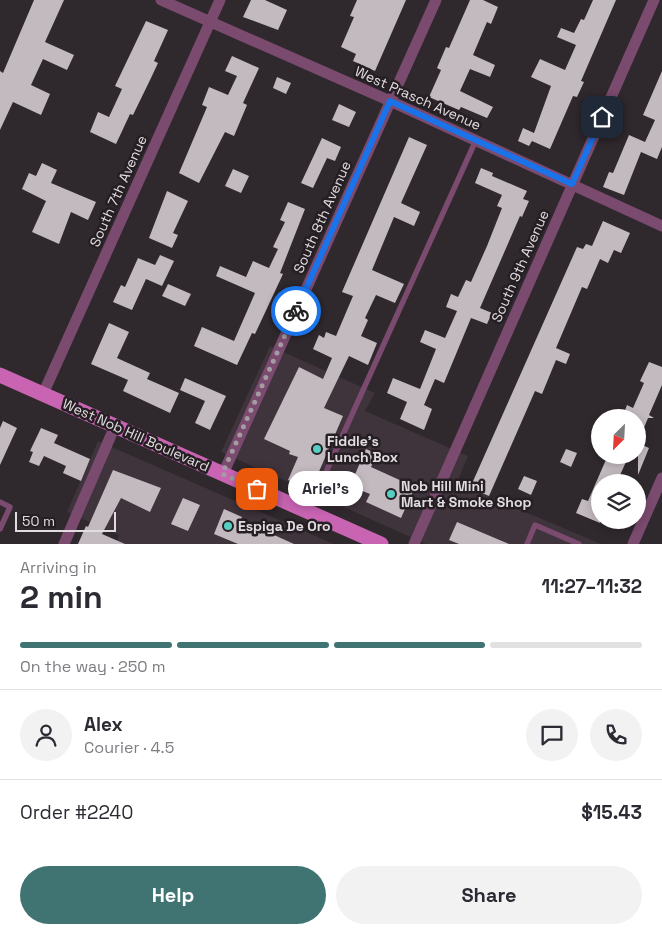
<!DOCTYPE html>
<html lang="en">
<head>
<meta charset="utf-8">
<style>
	body { margin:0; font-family:"Space Grotesk",sans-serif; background:#f2f2f3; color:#2b2b33; height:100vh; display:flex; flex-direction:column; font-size:19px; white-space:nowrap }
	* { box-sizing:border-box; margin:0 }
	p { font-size:16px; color:#7c7c81 }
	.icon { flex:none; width:28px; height:28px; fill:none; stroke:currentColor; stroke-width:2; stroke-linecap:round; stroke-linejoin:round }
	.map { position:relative; height:544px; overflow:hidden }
	.side { display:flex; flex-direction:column; background:#fff; flex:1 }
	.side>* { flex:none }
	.needle { width:32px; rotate:204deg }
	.fabs { position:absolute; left:591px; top:409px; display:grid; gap:10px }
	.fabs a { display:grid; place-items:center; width:55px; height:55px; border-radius:50%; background:#fff; box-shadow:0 2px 8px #0003; font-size:25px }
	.scale { position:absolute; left:15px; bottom:12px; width:101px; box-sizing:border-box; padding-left:5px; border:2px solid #e1dce0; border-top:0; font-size:14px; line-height:18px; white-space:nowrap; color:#e1dce0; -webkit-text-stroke:4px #251e23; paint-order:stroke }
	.pin { position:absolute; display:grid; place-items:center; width:42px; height:42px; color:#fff; margin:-21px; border-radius:10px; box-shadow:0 2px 8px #0006 }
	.courier { position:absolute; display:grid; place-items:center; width:50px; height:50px; margin:-25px; border:4px solid #1a73e8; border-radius:50%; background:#fff; color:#222; box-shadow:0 1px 6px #0007 }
	.bubble { position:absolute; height:35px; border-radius:18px; background:#fff; box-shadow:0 2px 8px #0003; font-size:16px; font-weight:600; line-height:35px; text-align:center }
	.head em { font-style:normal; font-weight:600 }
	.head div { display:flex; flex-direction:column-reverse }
	.head { display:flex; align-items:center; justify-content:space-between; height:85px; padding:0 20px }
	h1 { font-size:32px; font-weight:600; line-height:38px }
	.bar { display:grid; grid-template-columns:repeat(4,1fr); gap:8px 5px; align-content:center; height:60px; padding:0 20px }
	.bar i { height:6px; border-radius:4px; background:#e1e1e2 }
	.bar .selected { background:#3f7473 }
	.bar p { grid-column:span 4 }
	.line { display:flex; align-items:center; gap:12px; padding:0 20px; border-top:1px solid #e1e1e2 }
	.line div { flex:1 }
	.round { display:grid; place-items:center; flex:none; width:52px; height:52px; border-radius:26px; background:#f2f2f3 }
	.cta { display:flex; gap:10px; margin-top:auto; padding:10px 20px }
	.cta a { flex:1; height:58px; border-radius:30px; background:#3f7473; color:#fff; font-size:20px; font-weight:600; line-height:58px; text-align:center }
	.cta a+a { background:#f2f2f3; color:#2b2b33 }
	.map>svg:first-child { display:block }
	.built { fill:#3f333c }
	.building { fill:#c3bac0 }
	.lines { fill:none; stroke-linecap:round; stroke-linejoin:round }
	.lane { stroke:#7b4a6f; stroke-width:5.5 }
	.street { stroke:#7b4a6f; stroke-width:11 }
	.primary { stroke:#c964b3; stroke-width:15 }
	.done { stroke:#a39da1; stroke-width:5; stroke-dasharray:0 9 }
	.route { stroke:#1a73e8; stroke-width:6 }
	.poi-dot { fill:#57cec2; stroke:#251e23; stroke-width:2 }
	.labels { text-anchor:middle; stroke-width:5; stroke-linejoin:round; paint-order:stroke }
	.street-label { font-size:14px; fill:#e1dce0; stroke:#251e23 }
	.poi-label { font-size:14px; font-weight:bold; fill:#e1dce0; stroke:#251e23; text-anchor:start }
</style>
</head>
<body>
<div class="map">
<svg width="662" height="544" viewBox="0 0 662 544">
	<rect width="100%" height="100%" fill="#2f282d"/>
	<path class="built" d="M270 346 375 393 365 411 468 456 457 483 601 544H426L221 452Z
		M98 441 334 544H116L119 535 67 512Z"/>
	<path class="building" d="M34 0H64L45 42 74 55 67 70 43 59 31 85 50 94 41 115 13 102 0 130V71L3 73Z
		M251 0H265L287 10 278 30 243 17Z
		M357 0H406L375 71 353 61 356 54 341 47 354 17 350 16Z
		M470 0H483L498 7 491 24 487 22 473 55 495 65 490 77 470 69 460 91 493 107 487 118 461 107 459 110 429 97 441 70 437 68 446 47 449 48Z
		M593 0H616L581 81 584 82 577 97 573 96 550 149 532 141 529 146 518 141 523 128 534 133 551 86 531 77 540 59 565 70 576 45 557 37 561 28 574 33 581 19 584 20Z
		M146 21 168 30 154 61 158 63 151 78 133 115 130 114 116 144 90 132 98 112 109 117 122 89 115 86Z
		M232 56 259 68 243 103 247 105 234 136 225 132 199 183 179 173 207 107 202 105 209 87 228 95 237 76 225 71Z
		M662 71V147L657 159 641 152 624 195 603 187 609 172 613 173 629 135 645 142 655 120 643 115Z
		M277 77 291 83 286 94 273 88Z
		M339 104 356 112 349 127 332 120Z
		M409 137 427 145 401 203 420 212 414 226 394 217 372 270 404 284 395 303 376 295 365 318 368 320 361 336 377 343 368 365 349 356 324 408 343 416 311 490 288 480 298 457 289 454 290 451 264 439 299 367 323 379 332 358 313 349 319 335 324 338 326 332 336 336 353 296 342 292Z
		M322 138 341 147 335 161 327 158 313 188 301 183Z
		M42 163 57 170 51 183 96 202 88 220 71 212 59 244 32 232 46 201 22 189 29 173 36 176Z
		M481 168 493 173 492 176 527 191 523 199 529 201 522 217 520 216 480 308 492 313 487 324 471 318 444 383 435 379 424 405 432 409 424 430 400 419 407 402 387 393 393 378 420 389 436 349 420 342 425 330 445 338 457 311 446 307 451 294 458 297 466 280 471 282 487 246 502 208 497 206 502 195 475 183Z
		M233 169 249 176 241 193 225 186Z
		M167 191 188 201 173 233 178 235 172 248 149 238Z
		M288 202 305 209 280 273 283 274 255 334 252 333 237 365 194 346 202 327 234 341 255 293 216 276 220 266 246 277 253 261 269 268 278 249 273 247 285 222 280 220Z
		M603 221 630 233 621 253 614 250 608 263 600 259 587 289 582 287 556 348 570 354 566 364 556 360 542 394 535 391 489 496 470 488 577 247 583 249 586 244 592 246Z
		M160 255 174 261 162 286 146 279 132 310 113 302 121 285 125 287 138 258 155 265Z
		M168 284 191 294 185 306 162 296Z
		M109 323 129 332 117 358 150 373 147 379 179 393 170 413 123 391 128 380 91 364Z
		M649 362 662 367V385L649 415 654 418H648L638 442V418H622L627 405 633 408 644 383 640 381Z
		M185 378 226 396 210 430 195 423 205 401 180 390Z
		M3 421 17 428 0 465V428Z
		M41 428 58 435 54 443 90 459 81 481 63 473 66 466 44 456 39 466 29 462 33 452 30 451Z
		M638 443 649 448 638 475Z
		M366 449 377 454 371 467 415 487 401 518 366 502 370 494 350 486Z
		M566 449 577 453 571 467 560 462Z
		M608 455H629L617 482H600V523L576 513 582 499 588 501Z
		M113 470 161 488 150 512 121 498 102 534 125 544H78L86 526 88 527Z
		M524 476 537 481 531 495 518 489Z
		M183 498 200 505 188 531 171 524Z
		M224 509 242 517 239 524 261 534 263 530 294 544H238L214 534Z
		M457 522 509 544H459L449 540Z"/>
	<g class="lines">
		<path class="lane" d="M0 502 10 507 0 529
			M308 512 476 140
			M527 544 535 525 579 544"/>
		<path class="street" d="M161 0 390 101 662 226
			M43 394 220 0
			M223 474 436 0
			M64 544 115 426
			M414 544 654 0
			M633 544 662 478"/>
		<path class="primary" d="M0 375 381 544"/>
	</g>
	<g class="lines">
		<path class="done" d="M257 489 222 474 296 311"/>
		<path class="route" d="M296 311 390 101 572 184 602 117"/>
	</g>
	<g class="poi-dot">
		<circle cx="317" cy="449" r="5"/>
		<circle cx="391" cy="494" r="5"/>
		<circle cx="228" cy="526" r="5"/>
	</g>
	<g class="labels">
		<g class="street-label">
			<text transform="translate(418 98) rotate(24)" y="5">West Prasch Avenue</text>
			<text transform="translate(118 191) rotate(-66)" y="5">South 7th Avenue</text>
			<text transform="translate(322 217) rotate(-66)" y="5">South 8th Avenue</text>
			<text transform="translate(520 266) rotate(-66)" y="5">South 9th Avenue</text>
			<text transform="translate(136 435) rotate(24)" y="5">West Nob Hill Boulevard</text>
		</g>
		<g class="poi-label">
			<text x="327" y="446">Fiddle's<tspan x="327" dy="16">Lunch Box</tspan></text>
			<text x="401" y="491">Nob Hill Mini<tspan x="401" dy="16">Mart &amp; Smoke Shop</tspan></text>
			<text x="238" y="531">Espiga De Oro</text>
		</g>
	</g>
</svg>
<div class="fabs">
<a><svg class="needle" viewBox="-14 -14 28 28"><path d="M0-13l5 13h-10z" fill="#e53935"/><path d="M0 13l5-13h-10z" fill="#7c7c81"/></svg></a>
<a><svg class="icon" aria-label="layers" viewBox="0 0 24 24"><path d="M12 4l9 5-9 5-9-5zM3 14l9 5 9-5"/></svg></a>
</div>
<div class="scale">50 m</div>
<div class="pin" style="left:257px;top:489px;background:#ea580c"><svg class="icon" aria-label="bag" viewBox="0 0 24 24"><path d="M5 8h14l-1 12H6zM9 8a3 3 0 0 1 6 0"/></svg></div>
<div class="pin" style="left:602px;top:117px;background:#1f2937"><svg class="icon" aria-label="home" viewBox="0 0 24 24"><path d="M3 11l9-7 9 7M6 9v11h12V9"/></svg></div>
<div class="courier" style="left:296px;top:311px"><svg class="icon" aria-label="bike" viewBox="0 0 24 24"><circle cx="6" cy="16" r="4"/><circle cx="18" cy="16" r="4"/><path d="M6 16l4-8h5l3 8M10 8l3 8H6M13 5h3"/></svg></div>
<div class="bubble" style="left:288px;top:471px;width:75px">Ariel's</div>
</div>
<section class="side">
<div class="head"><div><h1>2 min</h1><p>Arriving in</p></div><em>11:27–11:32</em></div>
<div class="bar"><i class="selected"></i><i class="selected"></i><i class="selected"></i><i></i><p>On the way · 250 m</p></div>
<div class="line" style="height:90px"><a class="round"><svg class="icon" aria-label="person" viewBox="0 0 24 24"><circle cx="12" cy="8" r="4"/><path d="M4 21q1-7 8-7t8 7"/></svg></a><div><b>Alex</b><p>Courier · 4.5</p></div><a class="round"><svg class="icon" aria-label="chat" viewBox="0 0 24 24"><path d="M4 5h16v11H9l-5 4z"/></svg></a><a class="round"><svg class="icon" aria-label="phone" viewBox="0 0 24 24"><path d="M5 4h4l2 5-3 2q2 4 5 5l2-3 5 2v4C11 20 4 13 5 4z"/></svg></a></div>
<div class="line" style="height:65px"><div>Order #2240</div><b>$15.43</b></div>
<div class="cta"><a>Help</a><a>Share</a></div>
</section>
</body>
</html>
